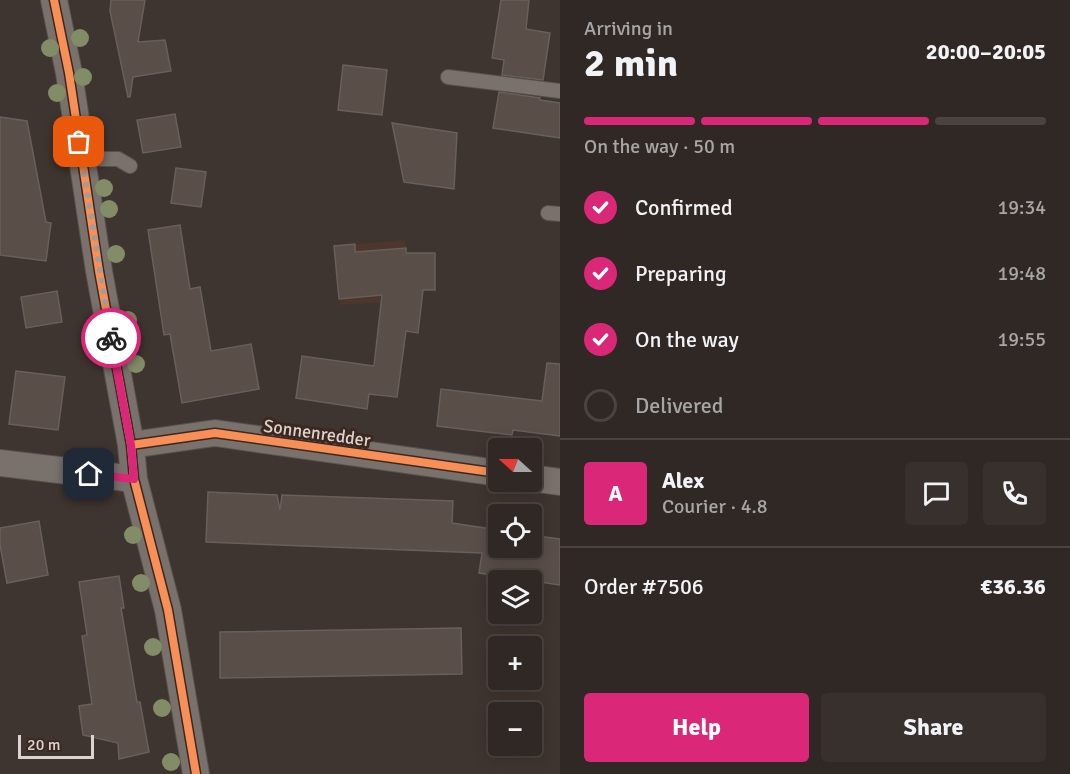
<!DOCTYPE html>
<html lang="en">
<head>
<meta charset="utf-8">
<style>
	body { margin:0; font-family:Signika,sans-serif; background:#37302c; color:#f1f3f6; height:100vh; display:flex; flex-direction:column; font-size:22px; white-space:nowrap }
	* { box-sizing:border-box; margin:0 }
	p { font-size:20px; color:#a7a6a6 }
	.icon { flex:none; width:33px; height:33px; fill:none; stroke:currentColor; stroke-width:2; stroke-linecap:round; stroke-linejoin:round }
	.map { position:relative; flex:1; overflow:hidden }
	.details { display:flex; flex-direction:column; background:#2f2824; width:510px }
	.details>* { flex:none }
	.needle { width:39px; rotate:291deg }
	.tools { position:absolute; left:488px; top:438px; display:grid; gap:12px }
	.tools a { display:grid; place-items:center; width:54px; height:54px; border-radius:6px; background:#2f2824; box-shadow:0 3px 15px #0003,0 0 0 2px #4a4441; font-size:30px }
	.scale { position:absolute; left:18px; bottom:15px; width:76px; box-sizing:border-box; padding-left:6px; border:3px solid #ddd2cc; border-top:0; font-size:16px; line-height:21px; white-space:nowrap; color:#ddd2cc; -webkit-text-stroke:4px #3b2921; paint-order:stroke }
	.pin { position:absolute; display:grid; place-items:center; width:51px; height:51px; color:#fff; margin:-26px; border-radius:12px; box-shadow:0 3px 9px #0006 }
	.courier { position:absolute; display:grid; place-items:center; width:60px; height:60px; margin:-30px; border:4px solid #db2777; border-radius:50%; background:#fff; color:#222; box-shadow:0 2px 8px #0007 }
	.overview em { font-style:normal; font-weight:800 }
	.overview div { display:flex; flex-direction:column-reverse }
	.overview { display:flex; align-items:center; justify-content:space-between; height:102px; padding:0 24px }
	h1 { font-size:39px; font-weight:800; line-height:45px }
	.bar { display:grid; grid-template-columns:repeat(4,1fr); gap:9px 6px; align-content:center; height:72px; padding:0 24px }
	.bar i { height:8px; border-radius:4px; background:#4a4441 }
	.bar .on { background:#db2777 }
	.bar p { grid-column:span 4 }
	.line { display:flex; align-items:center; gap:15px; padding:0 24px; border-top:2px solid #4a4441 }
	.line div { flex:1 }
	.round { display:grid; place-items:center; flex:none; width:63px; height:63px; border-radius:6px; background:#37302c }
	ol { padding:0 24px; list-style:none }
	li { display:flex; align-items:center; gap:18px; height:66px }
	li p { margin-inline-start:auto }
	li .icon { padding:6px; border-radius:50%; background:#db2777; color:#fff; stroke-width:4 }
	li:last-child { color:#a7a6a6 }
	li i { width:33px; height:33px; border:3px solid #4a4441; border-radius:50% }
	.cta { display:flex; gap:12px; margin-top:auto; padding:12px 24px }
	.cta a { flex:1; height:69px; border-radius:6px; background:#db2777; color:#fff; font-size:24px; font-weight:800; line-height:69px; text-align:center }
	.cta a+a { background:#37302c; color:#f1f3f6 }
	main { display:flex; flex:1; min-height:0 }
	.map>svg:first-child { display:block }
	.built { fill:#4d362c }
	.building { fill:#5a4e49; stroke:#685f5b; stroke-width:1.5 }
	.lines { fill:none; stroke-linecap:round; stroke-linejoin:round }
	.lane-casing { stroke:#5a514c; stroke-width:16 }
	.street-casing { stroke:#5a514c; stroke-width:28 }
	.lane { stroke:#79716c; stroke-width:14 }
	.street { stroke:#79716c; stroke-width:26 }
	.cycleway-casing { stroke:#3b2921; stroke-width:11 }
	.cycleway { stroke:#f78f57; stroke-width:8 }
	.tree { fill:#828c66 }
	.done { stroke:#a69b95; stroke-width:6; stroke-dasharray:0 10.8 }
	.route { stroke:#db2777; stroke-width:8 }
	.labels { text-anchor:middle; stroke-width:6; stroke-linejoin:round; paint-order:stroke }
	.street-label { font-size:18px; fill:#ddd2cc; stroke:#3b2921 }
</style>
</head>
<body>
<main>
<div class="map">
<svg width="560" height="774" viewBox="0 0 560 774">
	<rect width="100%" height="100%" fill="#3f3530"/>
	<path class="built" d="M405 240 410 301 340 305 334 246Z"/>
	<path class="building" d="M111 0H145L138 42 165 40 171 71 133 77 130 97H128L110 11Z
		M501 0H529L526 29 550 33 543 80 502 75 504 60 492 58Z
		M343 65 387 70 382 115 338 110Z
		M499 92 540 98V100L560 103V138L493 128Z
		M175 114 181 147 143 153 137 120Z
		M0 117 27 121 46 222 51 223 46 261 0 255Z
		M392 123 457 133 454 189 404 182Z
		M176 168 206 172 201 207 171 203Z
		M180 225 190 289 200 287 211 351 251 344 259 389 182 403 170 334 164 335 148 230Z
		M355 244V252L406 248V253H435V290H423L418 333 406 331 397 397 369 394 367 409 296 398 302 356 374 366 382 295 339 299 334 246Z
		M57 291 62 322 26 328 21 297Z
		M547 363 560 364V436L513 430 512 435 437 426 441 389 542 401Z
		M16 371 65 377 58 430 9 424Z
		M208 492 277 495 280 510 282 495 453 501 452 523 498 530V548H531V535L560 539V585L479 573 482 553 206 542Z
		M39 521 48 575 7 583 0 545V528Z
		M119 576 124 608H121L137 702H140L149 752 119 759 118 743 83 735 79 706 92 704 82 636 87 635 79 582Z
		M461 628 462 674 220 678V632Z"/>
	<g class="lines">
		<g class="lane-casing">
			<path id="lane" d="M448 77 560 91
				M82 159H118L130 166
				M548 213 560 214"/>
		</g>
		<g class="street-casing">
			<path id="street" d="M54 0 69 73 99 271 131 445 134 479 168 610 196 774
				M131 445 215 433 498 473
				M0 463 134 479
				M531 478 560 482"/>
		</g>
		<use href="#lane" class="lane"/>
		<use href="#street" class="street"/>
		<g class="cycleway-casing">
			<path id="cycleway" d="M54 0 69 73 99 271 131 445 134 479 168 610 196 774
				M131 445 215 433 498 473"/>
		</g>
		<use href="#cycleway" class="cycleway"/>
	</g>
	<g class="tree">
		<circle cx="80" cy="38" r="9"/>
		<circle cx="50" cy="48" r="9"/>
		<circle cx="83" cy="77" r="9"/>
		<circle cx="57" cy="93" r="9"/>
		<circle cx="94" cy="133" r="9"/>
		<circle cx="66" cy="144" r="9"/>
		<circle cx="104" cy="188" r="9"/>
		<circle cx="109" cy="209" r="9"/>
		<circle cx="116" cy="254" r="9"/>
		<circle cx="128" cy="320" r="9"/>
		<circle cx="130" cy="346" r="9"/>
		<circle cx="136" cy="364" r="9"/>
		<circle cx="133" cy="535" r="9"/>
		<circle cx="141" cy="583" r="9"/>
		<circle cx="153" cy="647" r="9"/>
		<circle cx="162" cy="708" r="9"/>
		<circle cx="171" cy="762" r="9"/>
	</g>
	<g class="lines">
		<path class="done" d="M79 142 111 338"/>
		<path class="route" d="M89 474 134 479 131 445 111 338"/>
	</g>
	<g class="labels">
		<g class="street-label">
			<text transform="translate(317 433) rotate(8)" y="6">Sonnenredder</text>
		</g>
	</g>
</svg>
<div class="tools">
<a><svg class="needle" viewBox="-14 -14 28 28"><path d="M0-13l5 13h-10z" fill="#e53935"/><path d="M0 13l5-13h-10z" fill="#a7a6a6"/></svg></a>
<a><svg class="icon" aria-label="locate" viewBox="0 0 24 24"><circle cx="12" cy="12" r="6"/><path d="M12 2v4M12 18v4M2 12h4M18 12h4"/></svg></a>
<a><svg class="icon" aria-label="layers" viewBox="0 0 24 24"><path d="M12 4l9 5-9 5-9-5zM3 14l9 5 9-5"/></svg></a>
<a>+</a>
<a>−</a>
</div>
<div class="scale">20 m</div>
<div class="pin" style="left:79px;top:142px;background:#ea580c"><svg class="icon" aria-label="bag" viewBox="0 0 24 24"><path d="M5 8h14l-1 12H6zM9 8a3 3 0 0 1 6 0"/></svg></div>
<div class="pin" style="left:89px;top:474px;background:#1f2937"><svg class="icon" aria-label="home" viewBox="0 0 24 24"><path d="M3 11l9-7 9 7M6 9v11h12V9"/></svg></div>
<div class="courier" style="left:111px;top:338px"><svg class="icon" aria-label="bike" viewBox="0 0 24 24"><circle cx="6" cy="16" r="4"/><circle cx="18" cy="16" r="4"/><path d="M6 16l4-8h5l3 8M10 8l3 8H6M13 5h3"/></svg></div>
</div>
<section class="details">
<div class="overview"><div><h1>2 min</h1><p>Arriving in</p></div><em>20:00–20:05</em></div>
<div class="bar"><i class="on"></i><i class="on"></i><i class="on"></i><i></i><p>On the way · 50 m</p></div>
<ol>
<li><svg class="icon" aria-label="check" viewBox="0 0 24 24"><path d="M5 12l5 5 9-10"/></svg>Confirmed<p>19:34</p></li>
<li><svg class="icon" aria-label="check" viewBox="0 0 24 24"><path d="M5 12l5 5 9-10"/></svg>Preparing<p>19:48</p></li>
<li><svg class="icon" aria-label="check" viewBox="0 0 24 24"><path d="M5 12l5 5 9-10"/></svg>On the way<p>19:55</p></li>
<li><i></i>Delivered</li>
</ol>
<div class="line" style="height:108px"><b class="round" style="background:#db2777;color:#fff">A</b><div><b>Alex</b><p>Courier · 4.8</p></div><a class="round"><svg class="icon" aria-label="chat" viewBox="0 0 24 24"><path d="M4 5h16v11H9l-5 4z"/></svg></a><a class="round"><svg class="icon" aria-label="phone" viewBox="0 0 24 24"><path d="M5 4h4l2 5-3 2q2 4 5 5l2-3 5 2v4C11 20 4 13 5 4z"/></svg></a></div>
<div class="line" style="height:78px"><div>Order #7506</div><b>€36.36</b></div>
<div class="cta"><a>Help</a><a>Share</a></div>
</section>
</main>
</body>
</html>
